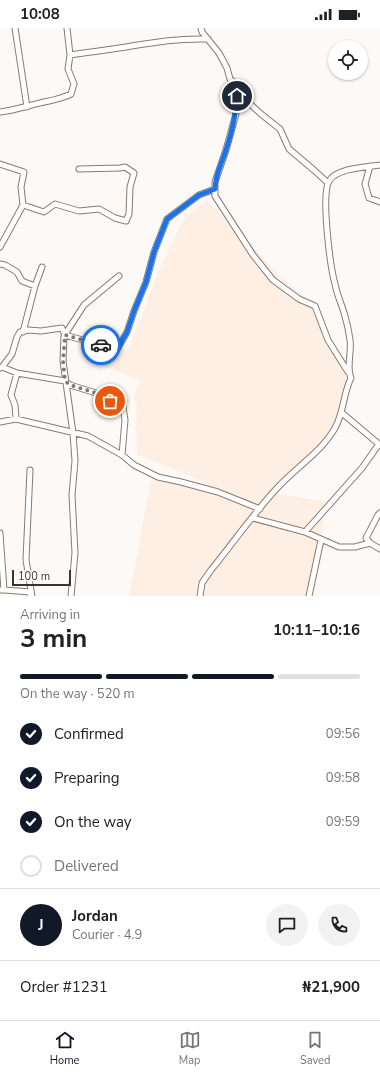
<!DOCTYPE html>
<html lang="en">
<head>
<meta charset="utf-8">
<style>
	body { margin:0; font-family:"Nunito Sans",sans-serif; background:#f2f2f2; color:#202124; height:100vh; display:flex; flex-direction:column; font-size:15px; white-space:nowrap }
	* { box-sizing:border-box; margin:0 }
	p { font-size:13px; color:#757577 }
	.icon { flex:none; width:22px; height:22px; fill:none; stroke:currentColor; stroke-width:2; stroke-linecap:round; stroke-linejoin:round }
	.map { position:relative; height:568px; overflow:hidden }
	.side { display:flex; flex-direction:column; background:#fff; flex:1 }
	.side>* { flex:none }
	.buttons { position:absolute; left:328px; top:12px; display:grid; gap:8px }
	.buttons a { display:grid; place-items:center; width:40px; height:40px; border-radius:50%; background:#fff; box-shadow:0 1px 3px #0004; font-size:20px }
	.scale { position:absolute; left:12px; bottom:10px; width:59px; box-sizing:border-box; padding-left:4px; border:2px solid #3a342e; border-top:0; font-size:11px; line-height:14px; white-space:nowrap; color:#3a342e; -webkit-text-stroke:3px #fff; paint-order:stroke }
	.pin { position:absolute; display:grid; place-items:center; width:34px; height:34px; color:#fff; margin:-17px; border:2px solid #fff; border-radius:50%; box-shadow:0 1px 4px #0007 }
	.courier { position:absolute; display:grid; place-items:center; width:40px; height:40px; margin:-20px; border:3px solid #1a73e8; border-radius:50%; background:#fff; color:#222; box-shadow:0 1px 5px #0007 }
	.overview em { font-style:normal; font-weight:700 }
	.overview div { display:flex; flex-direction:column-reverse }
	.overview { display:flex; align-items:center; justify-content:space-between; height:68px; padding:0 20px }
	h1 { font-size:26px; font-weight:700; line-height:30px }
	.bar { display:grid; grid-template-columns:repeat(4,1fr); gap:6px 4px; align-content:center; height:48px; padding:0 20px }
	.bar i { height:5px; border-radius:3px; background:#e0e0e0 }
	.bar .on { background:#111827 }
	.bar p { grid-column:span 4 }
	.line { display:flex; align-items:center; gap:10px; padding:0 20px; border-top:1px solid #e0e0e0 }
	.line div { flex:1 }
	.round { display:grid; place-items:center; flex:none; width:42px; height:42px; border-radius:21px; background:#f2f2f2 }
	ol { padding:0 20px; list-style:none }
	li { display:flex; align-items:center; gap:12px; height:44px }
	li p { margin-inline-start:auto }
	li .icon { padding:4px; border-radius:50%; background:#111827; color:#fff; stroke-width:4 }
	li:last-child { color:#757577 }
	li i { width:22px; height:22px; border:2px solid #e0e0e0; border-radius:50% }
	.status { display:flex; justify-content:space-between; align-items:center; height:28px; padding:0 20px; background:#fff; direction:ltr }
	.status svg { height:11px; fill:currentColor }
	.tabs { display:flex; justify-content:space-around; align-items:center; height:56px; border-top:1px solid #e0e0e0; background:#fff; font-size:11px; color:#757577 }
	.tabs a { display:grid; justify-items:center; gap:2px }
	.tabs .on { color:#111827 }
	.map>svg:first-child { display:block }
	.built { fill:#feefe4 }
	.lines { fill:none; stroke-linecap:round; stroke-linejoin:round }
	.minor-casing { stroke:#8a7a6e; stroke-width:7 }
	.minor { stroke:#fff; stroke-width:5 }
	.done { stroke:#7e7974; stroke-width:4; stroke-dasharray:0 7.2 }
	.route { stroke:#1a73e8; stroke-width:5 }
</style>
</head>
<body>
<div class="status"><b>10:08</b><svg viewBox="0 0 49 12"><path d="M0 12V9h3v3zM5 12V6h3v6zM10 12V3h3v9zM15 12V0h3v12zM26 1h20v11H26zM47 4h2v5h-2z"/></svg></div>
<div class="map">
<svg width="380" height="568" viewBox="0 0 380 568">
	<rect width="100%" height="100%" fill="#fdf9f6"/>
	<path class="built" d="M206 172 246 211 278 246 314 278 325 309 351 346 352 357 345 384 273 465 326 474 313 568H129L152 447 210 456 137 426 136 377 137 374 133 372 140 352 105 339 112 318 128 322 162 236 184 190Z"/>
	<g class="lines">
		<g class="minor-casing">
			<path id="minor" d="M15 0 27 79
				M67 0 70 27
				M201 0 202 4 219 25 227 40 230 51 236 56V86L226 122 215 154V168L253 227 273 252 299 271 315 278 328 312 348 344
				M236 76 248 74 261 86 280 101 289 121 315 143 328 155
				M0 84C17 82 33 76 49 73 57 71 63 70 71 66L74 56 68 41 70 27C86 24 102 23 119 20 150 15 176 10 208 11
				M0 136 24 144 21 159 23 177
				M370 138 365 156 369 170 380 174
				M0 219 23 177 44 184 55 176 79 183 99 181 115 190 126 193 129 186 130 159 134 145 125 139 120 140 79 141
				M0 236 5 237 17 244 22 253 35 258
				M23 304 35 258 42 239
				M2 339 12 326 17 309 20 304 28 302 41 303 62 300 65 307 104 318 118 320 127 304 134 283 146 254 154 224 167 191 199 167 215 161
				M0 340 2 339 17 345 65 353 70 357 96 365 123 379 125 392 122 427
				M342 385 380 417
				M16 391 15 377 11 367 17 345
				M0 394 16 391 88 408 122 427 134 437 158 449 181 454 218 464 260 481
				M30 442 26 532 32 568
				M253 490 305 504 339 519H355L370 515 380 521
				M305 504 362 440 379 416
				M0 505 4 562H0
				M370 515 366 510 378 487 380 485
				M4 562 31 564 30 566
				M71 568 75 525 72 467 75 433 73 405 63 333 64 308 84 277 119 248
				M200 568 202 555 211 542C234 514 255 483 280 457 298 438 322 423 335 400 344 384 343 366 351 350 346 339 352 324 350 312 349 304 347 295 345 288 342 277 337 267 335 256 330 238 321 167 329 153 337 140 366 139 380 137
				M309 568 321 512"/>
		</g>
		<use href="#minor" class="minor"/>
	</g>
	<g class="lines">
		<path class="done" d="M101 317 65 307 63 333 65 353 70 357 96 365 110 373"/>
		<path class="route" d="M101 317 118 320 127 304 134 283 146 254 154 224 167 191 199 167 215 161C215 147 222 135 226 122 232 104 236 86 237 68"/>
	</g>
</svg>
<div class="buttons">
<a><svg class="icon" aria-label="locate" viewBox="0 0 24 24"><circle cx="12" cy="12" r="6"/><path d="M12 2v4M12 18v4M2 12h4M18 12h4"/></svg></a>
</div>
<div class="scale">100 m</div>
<div class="pin" style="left:110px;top:373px;background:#ea580c"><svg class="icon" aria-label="bag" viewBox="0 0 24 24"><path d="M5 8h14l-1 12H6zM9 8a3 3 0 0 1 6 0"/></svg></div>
<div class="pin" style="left:237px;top:68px;background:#1f2937"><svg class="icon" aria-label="home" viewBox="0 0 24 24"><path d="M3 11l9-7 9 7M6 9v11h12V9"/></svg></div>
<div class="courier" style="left:101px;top:317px"><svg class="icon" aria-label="car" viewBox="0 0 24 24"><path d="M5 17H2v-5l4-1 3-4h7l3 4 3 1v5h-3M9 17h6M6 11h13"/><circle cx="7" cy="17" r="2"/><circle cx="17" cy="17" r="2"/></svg></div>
</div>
<section class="side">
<div class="overview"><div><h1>3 min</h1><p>Arriving in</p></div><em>10:11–10:16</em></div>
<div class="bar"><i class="on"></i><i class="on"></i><i class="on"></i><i></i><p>On the way · 520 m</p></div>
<ol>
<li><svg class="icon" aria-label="check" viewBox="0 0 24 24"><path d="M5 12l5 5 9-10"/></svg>Confirmed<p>09:56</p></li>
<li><svg class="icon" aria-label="check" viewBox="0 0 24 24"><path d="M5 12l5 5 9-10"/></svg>Preparing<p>09:58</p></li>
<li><svg class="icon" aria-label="check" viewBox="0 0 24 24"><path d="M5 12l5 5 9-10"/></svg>On the way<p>09:59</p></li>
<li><i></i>Delivered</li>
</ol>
<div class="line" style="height:72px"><b class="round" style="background:#111827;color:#fff">J</b><div><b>Jordan</b><p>Courier · 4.9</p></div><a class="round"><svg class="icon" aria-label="chat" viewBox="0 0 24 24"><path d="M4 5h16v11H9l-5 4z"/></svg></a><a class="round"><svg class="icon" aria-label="phone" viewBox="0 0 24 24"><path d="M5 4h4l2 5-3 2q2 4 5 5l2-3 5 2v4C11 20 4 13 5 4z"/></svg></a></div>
<div class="line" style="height:52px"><div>Order #1231</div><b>₦21,900</b></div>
</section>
<nav class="tabs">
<a class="on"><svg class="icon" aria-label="home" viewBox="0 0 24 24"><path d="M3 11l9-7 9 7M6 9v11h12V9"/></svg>Home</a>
<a><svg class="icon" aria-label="map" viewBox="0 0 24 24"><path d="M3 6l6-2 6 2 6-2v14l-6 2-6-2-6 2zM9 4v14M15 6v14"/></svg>Map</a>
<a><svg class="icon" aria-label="saved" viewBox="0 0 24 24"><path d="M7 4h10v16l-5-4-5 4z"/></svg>Saved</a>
</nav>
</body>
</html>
